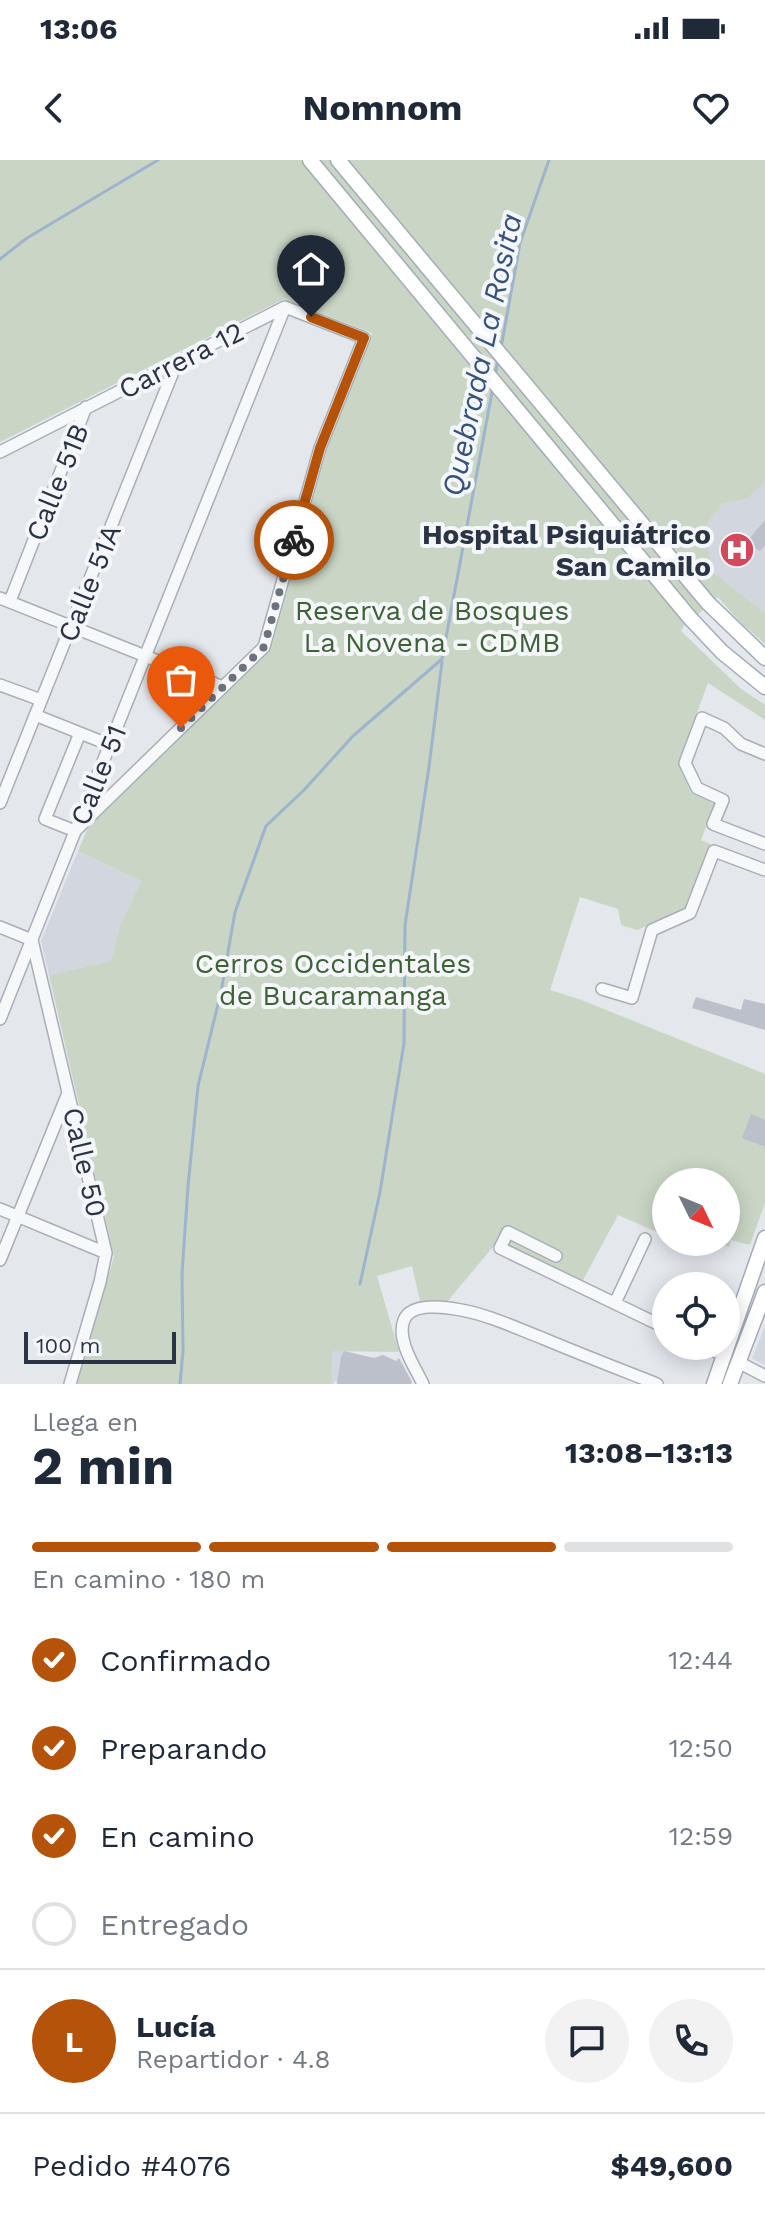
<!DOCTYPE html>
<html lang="es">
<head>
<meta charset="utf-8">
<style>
	body { margin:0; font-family:"Work Sans",sans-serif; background:#f2f2f3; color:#1f2937; height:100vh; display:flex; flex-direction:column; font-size:30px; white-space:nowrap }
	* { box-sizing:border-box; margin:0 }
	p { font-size:26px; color:#747a83 }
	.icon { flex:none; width:44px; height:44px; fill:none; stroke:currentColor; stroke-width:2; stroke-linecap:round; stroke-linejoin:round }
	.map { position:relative; height:1224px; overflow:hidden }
	.side { display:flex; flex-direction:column; background:#fff; flex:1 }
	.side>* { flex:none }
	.needle { width:52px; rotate:133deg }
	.tools { position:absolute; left:652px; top:1008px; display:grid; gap:16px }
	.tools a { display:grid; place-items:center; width:88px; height:88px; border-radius:50%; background:#fff; box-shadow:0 4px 20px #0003; font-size:40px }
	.scale { position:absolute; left:24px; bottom:20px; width:152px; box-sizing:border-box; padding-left:8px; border:4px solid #2b3445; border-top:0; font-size:22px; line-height:28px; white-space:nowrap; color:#2b3445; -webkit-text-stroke:6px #f4f6f9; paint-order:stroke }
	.pin { position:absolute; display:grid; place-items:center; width:68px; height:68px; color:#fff; margin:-82px -34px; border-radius:50% 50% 50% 0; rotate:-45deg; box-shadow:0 0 8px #0007 }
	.pin .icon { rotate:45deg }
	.courier { position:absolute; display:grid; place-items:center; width:80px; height:80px; margin:-40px; border:6px solid #b45309; border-radius:50%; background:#fff; color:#222; box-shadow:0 2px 10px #0007 }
	.head em { font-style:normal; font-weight:700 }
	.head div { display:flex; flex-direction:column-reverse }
	.head { display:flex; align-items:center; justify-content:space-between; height:136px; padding:0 32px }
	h1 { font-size:52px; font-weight:700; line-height:60px }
	.bar { display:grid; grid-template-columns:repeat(4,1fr); gap:12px 8px; align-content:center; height:96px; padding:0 32px }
	.bar i { height:10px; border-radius:6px; background:#e0e1e3 }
	.bar .active { background:#b45309 }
	.bar p { grid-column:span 4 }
	.line { display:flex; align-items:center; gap:20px; padding:0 32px; border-top:2px solid #e0e1e3 }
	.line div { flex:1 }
	.round { display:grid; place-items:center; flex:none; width:84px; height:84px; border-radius:42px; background:#f2f2f3 }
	ol { padding:0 32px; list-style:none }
	li { display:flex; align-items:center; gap:24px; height:88px }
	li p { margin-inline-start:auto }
	li .icon { padding:8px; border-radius:50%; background:#b45309; color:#fff; stroke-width:4 }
	li:last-child { color:#747a83 }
	li i { width:44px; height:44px; border:4px solid #e0e1e3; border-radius:50% }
	.status { display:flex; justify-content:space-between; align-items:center; height:56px; padding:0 40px; background:#fff; direction:ltr }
	.status svg { height:22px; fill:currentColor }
	header { display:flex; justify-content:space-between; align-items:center; height:104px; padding:0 32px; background:#fff; font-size:36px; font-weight:700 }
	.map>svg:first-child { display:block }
	.built { fill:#d2d6de }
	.green { fill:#c9d6c5 }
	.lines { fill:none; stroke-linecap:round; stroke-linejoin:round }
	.stream { stroke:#9fb4cc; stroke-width:3 }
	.building { fill:#bbc0ca }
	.minor-casing { stroke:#a9aeb7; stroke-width:14 }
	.major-casing { stroke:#a3abb8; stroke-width:17 }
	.minor { stroke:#f7f8fa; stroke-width:11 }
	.major { stroke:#fff; stroke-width:14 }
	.done { stroke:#6c737f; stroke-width:8; stroke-dasharray:0 14.4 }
	.route { stroke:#b45309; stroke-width:10 }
	.labels { text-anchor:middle; stroke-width:8; stroke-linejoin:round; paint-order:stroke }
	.street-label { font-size:28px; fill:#2b3445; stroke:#f4f6f9 }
	.poi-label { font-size:28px; font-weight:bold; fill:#2b3445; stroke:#f4f6f9; text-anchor:end }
	.park-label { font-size:28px; fill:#3f6138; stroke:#f4f6f9 }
	.water-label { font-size:30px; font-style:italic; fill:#34527a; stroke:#f4f6f9 }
</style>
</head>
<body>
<div class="status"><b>13:06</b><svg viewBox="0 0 49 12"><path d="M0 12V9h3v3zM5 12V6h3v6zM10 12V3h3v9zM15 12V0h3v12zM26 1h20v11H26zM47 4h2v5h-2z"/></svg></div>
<header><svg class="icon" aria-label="back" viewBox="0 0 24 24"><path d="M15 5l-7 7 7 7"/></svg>Nomnom<svg class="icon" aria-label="heart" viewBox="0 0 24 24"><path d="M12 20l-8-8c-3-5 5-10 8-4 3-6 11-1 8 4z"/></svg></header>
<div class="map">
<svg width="765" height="1224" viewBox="0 0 765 1224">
	<rect width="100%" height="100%" fill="#e4e7ec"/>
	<path class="built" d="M765 322V453L713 412 705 367 722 344 747 339Z
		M78 691 141 721 120 765 111 801 49 815 41 781Z
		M765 1166V1205L752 1198Z
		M331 1191H344L338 1222 334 1221V1224H331Z"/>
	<path class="green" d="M0 0H765V322L747 339 722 344 705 367 713 412 765 453V484L739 461 718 437 683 467 681 471 740 528 765 545V560L708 523 678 603 691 633 715 644 701 680 710 684 686 749 637 770 621 765 618 749 580 737 550 830 579 839 765 914V1043L750 1085 731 1080 729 1087 711 1082H726V1022H666V1076L618 1055 582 1122 497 1082 446 1143 421 1145 412 1106 377 1116 399 1192 332 1191 331 1224H77L114 1097 49 815 111 801 120 765 141 721 78 691 88 668 271 489 328 286 372 173 284 139 0 282Z"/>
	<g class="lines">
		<path class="stream" d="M0 99 27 78 158 0
			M501 188 520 83 549 0
			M495 216 498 199
			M360 1124 380 1032 404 883 405 765 429 607 442 502
			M180 1224 183 1191 182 1114 188 1026 198 926 221 832 235 752 266 666 304 630 353 576 442 499 493 227"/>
	</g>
	<path class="building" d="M765 360V385L760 391 750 384 752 382 749 379Z
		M696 837 741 850 744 839 765 844V870L692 848Z
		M751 954 765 960V987L742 978Z
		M344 1191 374 1198 383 1195 396 1201 399 1198 412 1222 411 1224H337L341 1197Z"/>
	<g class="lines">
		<g class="minor-casing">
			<path id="minor" d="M0 292 285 147 364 178 320 288 264 487 75 671 45 659 80 573
				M0 438 223 527
				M10 441 86 247
				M0 525 41 540
				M35 555 110 585
				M765 594 741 584 724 568 702 558 685 603 697 628 723 640 713 664 765 684
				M0 643 177 202
				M0 767 32 780 106 1093 100 1122 70 1224
				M602 829 632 838 652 770 690 753 714 691 765 710
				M0 859 285 147
				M0 1049 106 1093
				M556 1096 508 1072 500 1088 666 1168
				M0 1100 68 933
				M615 1143 645 1079
				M704 1186 725 1196
				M738 1202 765 1216
				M423 1224C415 1207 396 1180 404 1160 411 1142 446 1147 461 1150 489 1155 516 1168 542 1178 580 1194 619 1209 657 1224"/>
		</g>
		<g class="major-casing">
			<path id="major" d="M310 0 690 458 722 492 765 527
				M338 0 708 443 765 498
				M714 1224 765 1078
				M730 1224 765 1132"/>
		</g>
		<use href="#minor" class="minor"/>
		<use href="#major" class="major"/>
	</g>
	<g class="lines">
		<path class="done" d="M181 568 264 487 294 380"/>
		<path class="route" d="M294 380 320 288 364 178 311 157"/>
	</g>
	<defs>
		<g id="hospital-disc" transform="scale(1.8)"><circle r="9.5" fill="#d1495b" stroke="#f4f6f9"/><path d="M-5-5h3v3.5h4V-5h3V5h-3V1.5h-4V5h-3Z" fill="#fff"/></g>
	</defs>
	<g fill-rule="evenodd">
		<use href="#hospital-disc" x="737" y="390"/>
	</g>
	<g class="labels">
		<g class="street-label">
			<text transform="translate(181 200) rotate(-27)" y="10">Carrera 12</text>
			<text transform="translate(57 322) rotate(-68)" y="10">Calle 51B</text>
			<text transform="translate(89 423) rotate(-68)" y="10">Calle 51A</text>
			<text transform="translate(98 615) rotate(-68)" y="10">Calle 51</text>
			<text transform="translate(85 1002) rotate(77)" y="10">Calle 50</text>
		</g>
		<g class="poi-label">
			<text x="711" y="384">Hospital Psiquiátrico<tspan x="711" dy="32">San Camilo</tspan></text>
		</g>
		<g class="park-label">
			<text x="432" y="460">Reserva de Bosques<tspan x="432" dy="32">La Novena - CDMB</tspan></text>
			<text x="333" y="813">Cerros Occidentales<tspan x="333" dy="32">de Bucaramanga</tspan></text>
		</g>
		<g class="water-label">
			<text transform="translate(482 195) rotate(-78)" y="10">Quebrada La Rosita</text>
		</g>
	</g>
</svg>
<div class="tools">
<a><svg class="needle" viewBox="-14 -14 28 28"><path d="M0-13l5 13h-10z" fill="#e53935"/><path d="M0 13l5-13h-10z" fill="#747a83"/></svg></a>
<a><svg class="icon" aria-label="locate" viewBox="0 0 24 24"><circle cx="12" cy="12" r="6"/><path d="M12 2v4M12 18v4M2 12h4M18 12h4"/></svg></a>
</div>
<div class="scale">100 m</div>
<div class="pin" style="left:181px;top:568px;background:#ea580c"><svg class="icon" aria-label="bag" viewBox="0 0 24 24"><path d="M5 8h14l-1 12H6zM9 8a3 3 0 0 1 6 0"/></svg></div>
<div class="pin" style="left:311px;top:157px;background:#1f2937"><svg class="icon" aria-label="home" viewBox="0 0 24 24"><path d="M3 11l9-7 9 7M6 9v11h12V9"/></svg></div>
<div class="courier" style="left:294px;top:380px"><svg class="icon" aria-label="bike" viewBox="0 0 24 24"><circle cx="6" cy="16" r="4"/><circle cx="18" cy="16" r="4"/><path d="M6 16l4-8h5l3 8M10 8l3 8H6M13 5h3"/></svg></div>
</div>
<section class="side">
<div class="head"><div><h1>2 min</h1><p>Llega en</p></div><em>13:08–13:13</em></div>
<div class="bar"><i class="active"></i><i class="active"></i><i class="active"></i><i></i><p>En camino · 180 m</p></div>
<ol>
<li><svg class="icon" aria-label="check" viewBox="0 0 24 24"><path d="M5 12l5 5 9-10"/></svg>Confirmado<p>12:44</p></li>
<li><svg class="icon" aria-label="check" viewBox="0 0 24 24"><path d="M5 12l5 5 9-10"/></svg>Preparando<p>12:50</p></li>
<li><svg class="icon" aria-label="check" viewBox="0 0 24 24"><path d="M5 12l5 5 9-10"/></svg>En camino<p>12:59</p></li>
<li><i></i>Entregado</li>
</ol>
<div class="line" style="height:144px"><b class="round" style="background:#b45309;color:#fff">L</b><div><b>Lucía</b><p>Repartidor · 4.8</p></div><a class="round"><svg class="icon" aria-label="chat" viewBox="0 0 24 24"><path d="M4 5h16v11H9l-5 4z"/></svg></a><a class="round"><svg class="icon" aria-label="phone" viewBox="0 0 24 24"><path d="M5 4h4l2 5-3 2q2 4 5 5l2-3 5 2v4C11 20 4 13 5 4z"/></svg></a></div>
<div class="line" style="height:104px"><div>Pedido #4076</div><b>$49,600</b></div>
</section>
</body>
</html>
